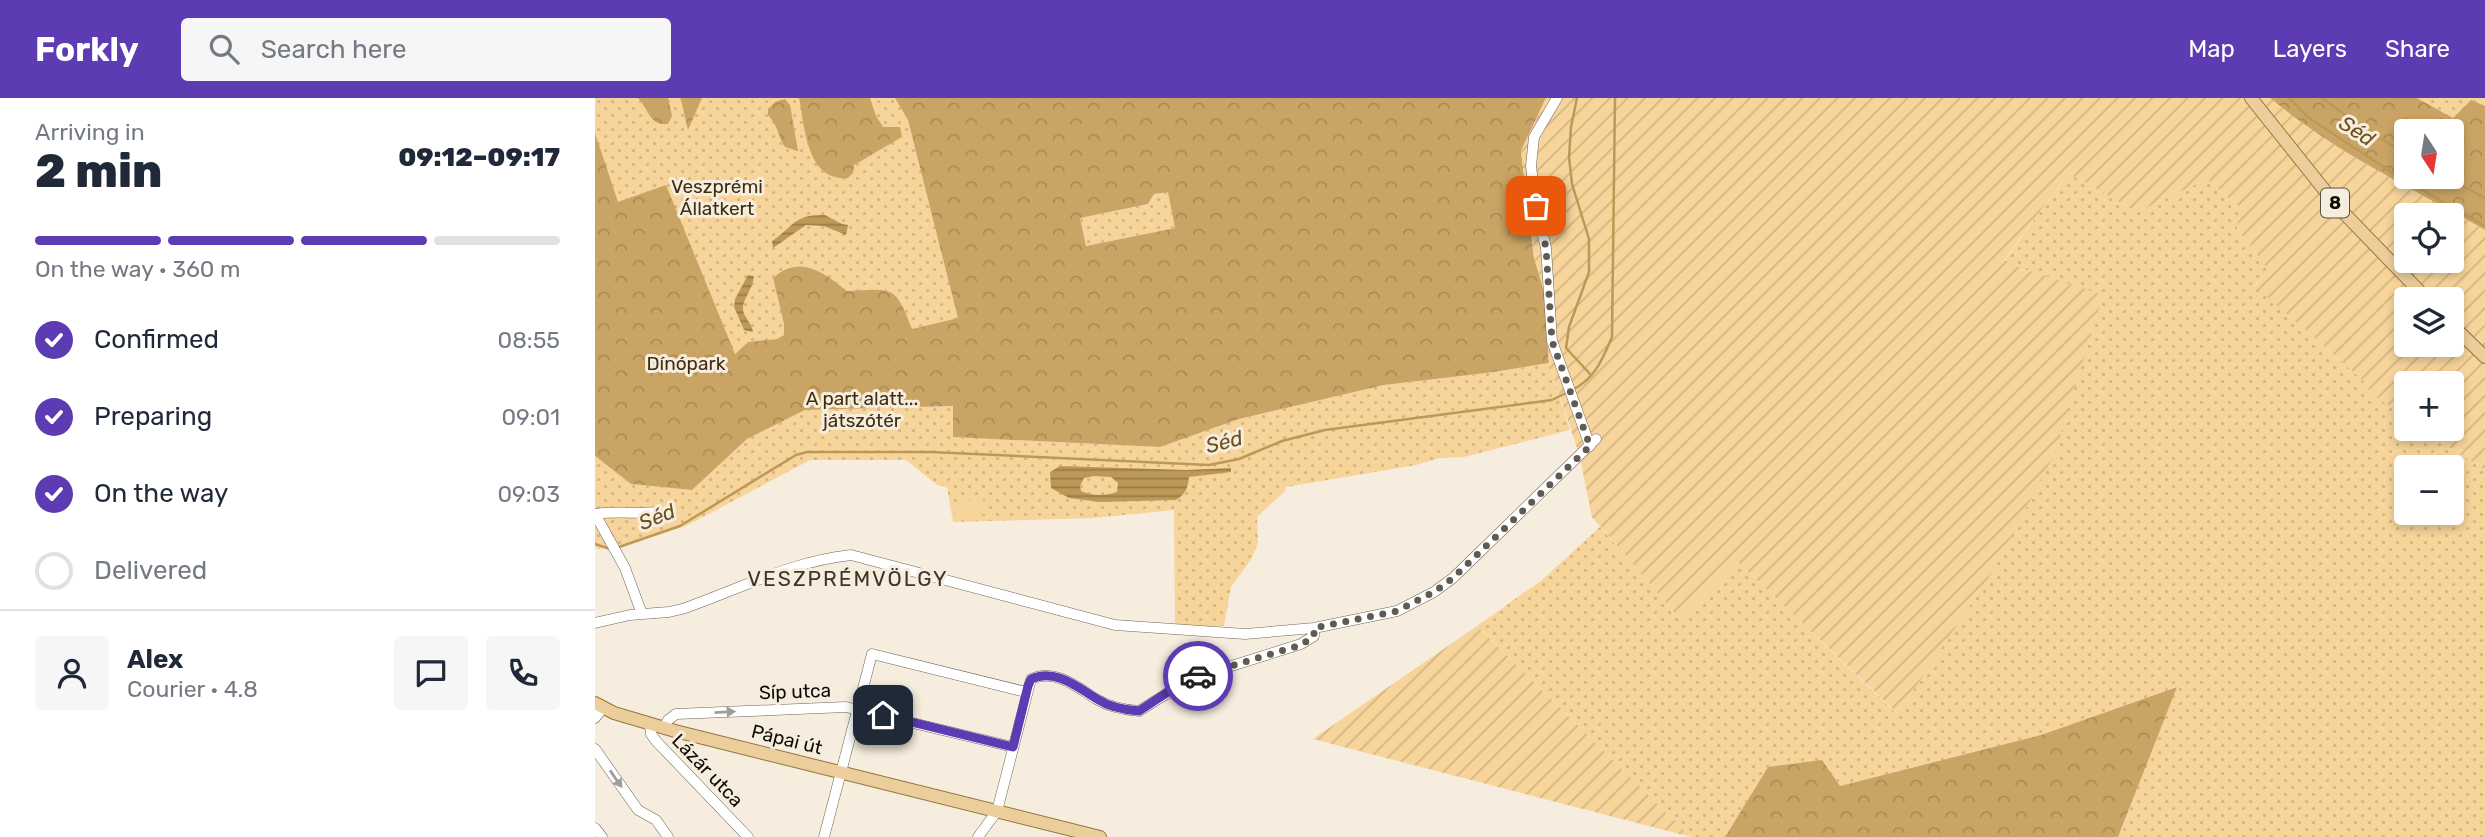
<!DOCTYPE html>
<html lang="en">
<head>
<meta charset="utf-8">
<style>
	body { margin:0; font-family:Rubik,sans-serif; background:#f6f6f7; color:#1f2937; height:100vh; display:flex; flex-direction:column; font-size:26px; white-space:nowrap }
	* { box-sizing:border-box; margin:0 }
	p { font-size:23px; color:#747a83 }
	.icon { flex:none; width:38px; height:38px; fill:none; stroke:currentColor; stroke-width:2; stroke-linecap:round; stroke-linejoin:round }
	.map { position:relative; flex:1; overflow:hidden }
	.details { display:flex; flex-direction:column; background:#fff; width:595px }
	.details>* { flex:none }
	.needle { width:46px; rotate:168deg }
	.tools { position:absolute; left:1799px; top:21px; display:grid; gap:14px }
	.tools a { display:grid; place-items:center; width:70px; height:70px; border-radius:7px; background:#fff; box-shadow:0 4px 10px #0003; font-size:35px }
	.pin { position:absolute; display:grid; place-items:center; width:60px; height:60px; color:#fff; margin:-30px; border-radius:14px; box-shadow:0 4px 10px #0006 }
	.courier { position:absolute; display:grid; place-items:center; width:70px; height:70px; margin:-35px; border:5px solid #5c3bb3; border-radius:50%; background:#fff; color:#222; box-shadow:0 2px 9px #0007 }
	.summary em { font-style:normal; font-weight:800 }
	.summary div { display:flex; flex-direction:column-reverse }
	.summary { display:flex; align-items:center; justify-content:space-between; height:119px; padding:0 35px }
	h1 { font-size:46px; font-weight:800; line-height:52px }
	.bar { display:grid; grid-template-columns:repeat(4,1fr); gap:10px 7px; align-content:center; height:84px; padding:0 35px }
	.bar i { height:9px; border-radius:5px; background:#e0e1e3 }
	.bar .current { background:#5c3bb3 }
	.bar p { grid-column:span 4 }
	.line { display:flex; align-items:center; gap:18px; padding:0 35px; border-top:2px solid #e0e1e3 }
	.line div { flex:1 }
	.round { display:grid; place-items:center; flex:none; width:74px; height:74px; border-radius:7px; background:#f6f6f7 }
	ol { padding:0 35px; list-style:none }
	li { display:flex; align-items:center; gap:21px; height:77px }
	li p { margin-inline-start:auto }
	li .icon { padding:7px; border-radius:50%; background:#5c3bb3; color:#fff; stroke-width:4 }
	li:last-child { color:#747a83 }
	li i { width:38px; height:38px; border:4px solid #e0e1e3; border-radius:50% }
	header { display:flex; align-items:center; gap:42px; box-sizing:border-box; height:98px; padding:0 35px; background:#5c3bb3; color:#fff }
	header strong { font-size:33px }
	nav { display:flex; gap:38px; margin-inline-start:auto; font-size:24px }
	.search { width:490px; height:63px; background:#f6f6f7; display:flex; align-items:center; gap:18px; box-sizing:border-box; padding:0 24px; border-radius:7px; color:#747a83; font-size:26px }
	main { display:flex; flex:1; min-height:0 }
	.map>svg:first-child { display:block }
	.grass { fill:url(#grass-dots); fill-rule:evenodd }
	.forest { fill:url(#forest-crowns); fill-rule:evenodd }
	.garden { fill:url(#garden-furrows); fill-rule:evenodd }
	.pitch { fill:#f7d49a }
	.water { fill:url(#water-rules); fill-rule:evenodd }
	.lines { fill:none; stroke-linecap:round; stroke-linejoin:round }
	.stream { stroke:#bd9857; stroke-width:2.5 }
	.minor-casing { stroke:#6d6558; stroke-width:11 }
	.major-casing { stroke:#95753c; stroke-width:14 }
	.minor { stroke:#fff; stroke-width:10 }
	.major { stroke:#ebce9b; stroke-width:12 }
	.oneway { fill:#9f9e9c }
	.done { stroke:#605b52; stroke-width:7; stroke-dasharray:0 12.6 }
	.route { stroke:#5c3bb3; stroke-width:9 }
	.labels { text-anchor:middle; stroke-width:6; stroke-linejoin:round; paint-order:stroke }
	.shield { fill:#f6edde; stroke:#545048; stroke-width:2 }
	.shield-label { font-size:18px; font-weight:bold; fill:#0f0c07 }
	.park-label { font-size:19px; fill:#3e2d10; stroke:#f6edde }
	.street-label { font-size:19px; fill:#0f0c07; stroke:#f6edde }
	.water-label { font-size:21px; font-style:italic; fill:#6b501f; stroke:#f6edde }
	.neighbourhood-label { font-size:21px; letter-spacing:2px; fill:#3c352a; stroke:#f6edde }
</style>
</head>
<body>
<header>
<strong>Forkly</strong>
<div class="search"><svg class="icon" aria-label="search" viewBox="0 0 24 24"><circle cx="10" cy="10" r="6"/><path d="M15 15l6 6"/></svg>Search here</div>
<nav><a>Map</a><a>Layers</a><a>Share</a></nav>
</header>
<main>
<section class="details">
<div class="summary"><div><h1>2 min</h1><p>Arriving in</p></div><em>09:12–09:17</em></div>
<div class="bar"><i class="current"></i><i class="current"></i><i class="current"></i><i></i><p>On the way · 360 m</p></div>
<ol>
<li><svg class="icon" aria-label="check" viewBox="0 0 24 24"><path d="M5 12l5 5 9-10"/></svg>Confirmed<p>08:55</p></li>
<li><svg class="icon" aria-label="check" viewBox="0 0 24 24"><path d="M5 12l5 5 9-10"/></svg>Preparing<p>09:01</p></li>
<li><svg class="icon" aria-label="check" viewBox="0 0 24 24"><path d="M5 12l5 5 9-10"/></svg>On the way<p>09:03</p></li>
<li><i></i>Delivered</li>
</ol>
<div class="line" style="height:126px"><a class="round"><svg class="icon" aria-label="person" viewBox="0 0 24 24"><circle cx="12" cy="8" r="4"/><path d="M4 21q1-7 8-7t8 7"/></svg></a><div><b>Alex</b><p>Courier · 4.8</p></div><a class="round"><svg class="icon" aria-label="chat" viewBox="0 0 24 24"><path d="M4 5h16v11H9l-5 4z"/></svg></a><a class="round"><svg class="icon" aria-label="phone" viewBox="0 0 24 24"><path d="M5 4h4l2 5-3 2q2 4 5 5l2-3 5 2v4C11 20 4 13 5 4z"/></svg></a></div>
</section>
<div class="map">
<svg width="1890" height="739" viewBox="0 0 1890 739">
	<defs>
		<pattern id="grass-dots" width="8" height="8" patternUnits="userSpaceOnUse" patternTransform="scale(1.75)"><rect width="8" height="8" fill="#f7d49a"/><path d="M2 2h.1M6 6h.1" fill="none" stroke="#d3b583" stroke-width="1.8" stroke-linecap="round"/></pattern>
		<pattern id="forest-crowns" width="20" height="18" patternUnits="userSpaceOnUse" patternTransform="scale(1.75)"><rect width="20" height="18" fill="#caa464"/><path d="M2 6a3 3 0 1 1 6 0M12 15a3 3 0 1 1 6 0" fill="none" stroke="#ac8c55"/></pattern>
		<pattern id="garden-furrows" width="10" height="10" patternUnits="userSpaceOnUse" patternTransform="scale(1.75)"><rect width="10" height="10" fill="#f7d49a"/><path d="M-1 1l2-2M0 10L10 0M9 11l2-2" fill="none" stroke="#d3b583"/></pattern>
		<pattern id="water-rules" width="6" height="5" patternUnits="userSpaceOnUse" patternTransform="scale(1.75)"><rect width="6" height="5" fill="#bd9857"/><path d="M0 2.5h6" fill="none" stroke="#987a46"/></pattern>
	</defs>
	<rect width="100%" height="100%" fill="#f6edde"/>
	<path class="grass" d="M0 0H300L313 22 364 220 317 231C300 186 298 191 252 193 229 174 204 156 178 180L189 226V237L182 241 153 244 140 256 0 125Z
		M1822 0H1890V8L1876 2 1858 20Z
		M1473 75 1542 114 1612 81 1650 114 1641 128 1674 173 1660 187 1771 285 1776 295 1811 320V331H1827L1890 372V739H1523L1581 589 1446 637 1245 688 1173 669 1130 739H1096L882 528 947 482 1005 429 1084 520 1143 464 1302 616 1507 197 1408 165ZM1811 369H1857V415H1811Z
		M573 93 580 130 491 148 485 120 553 106 559 96Z
		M954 265 975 332 869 359 845 360 821 367 691 389 689 394 662 419 663 445 657 460 636 489 629 528 580 527 579 412 499 420 358 424 352 389 342 387 311 362H215L91 428 22 448 4 451 0 449V358L36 386 97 392 152 341 210 312 359 308V339L565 349 644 321 789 287 899 274Z"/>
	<path class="forest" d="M43 0H73L77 18 73 26C54 28 54 11 43 0Z
		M85 0H107L93 32 86 2Z
		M204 0H275L281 18 288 29H305L307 39 259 67 258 75 253 80C211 84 210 28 204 0Z
		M300 0H951L926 53 939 160 949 193 954 265 899 274 789 287 644 321 565 349 358 339V308L210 312 152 341 97 392 36 386 0 358V35L23 104 71 87 140 256 153 244 182 241 189 237V226L178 180C204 156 229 174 252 193 298 191 300 186 317 231L363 220 313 22ZM573 94 580 130 491 148 485 120 553 106 559 96Z
		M1675 0H1822L1858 20 1876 2 1890 8V132C1818 91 1739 54 1675 0ZM1811 33H1857V79H1811Z
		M190 1 195 7 203 53 190 49C182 37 184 29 173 17V11L180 4Z
		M1582 589 1523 739H1130L1173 669 1227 662 1245 688 1446 637Z"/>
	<path class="garden" d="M951 0H1675C1739 54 1818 91 1890 132V372L1827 331H1857V285H1811V320L1776 295 1771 285 1660 188 1674 173 1641 128 1649 113 1612 81 1542 114 1473 75 1408 164 1508 197 1460 355 1401 468 1303 616 1143 464 1084 520 997 419 984 356 954 265 949 193 939 160 926 53ZM1811 117H1857V163H1811ZM1811 201H1857V247H1811Z
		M882 528 1096 739 718 641Z"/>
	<path class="pitch" d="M388 400 390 416 360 419 358 404Z"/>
	<path class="water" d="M230 117 247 126 253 127 251 137 229 128 211 127 178 150 177 143C199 128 199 116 230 117Z
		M153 177 159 178C158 192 147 201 148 212 149 220 157 225 158 234L149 232 139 209 140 201Z
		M465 368 591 372 636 370V374L594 379C593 389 591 396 581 402L505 404 474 400 456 390 455 374ZM499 378 516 379 523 385 522 394C510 398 497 398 486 393L485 388 489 380Z"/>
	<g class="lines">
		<path class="stream" d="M982 0 976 29 974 59 977 86 994 141V174L974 229 971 250 996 277
			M1694 0 1714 20 1801 77 1890 128
			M1727 0 1768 30 1811 56
			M1851 79 1890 100
			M977 292C1000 281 1007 262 1017 239L1020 0
			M0 446 15 451
			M21 450 85 428 201 357 212 354H336L614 367 644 361 687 343 730 332 957 302 971 295"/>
		<g class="minor-casing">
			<path id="minor" d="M962 0 939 39 936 68 941 108 951 150 957 243 995 348
				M0 416 30 470 47 516
				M0 416C21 413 41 416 62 414
				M0 525 35 517 74 514 87 511C142 492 197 463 256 457L520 527 650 536 719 530 802 513 839 494 858 480 1001 341
				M0 620 8 610
				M55 626 56 636 61 643 153 739
				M69 630 73 622 81 616 251 609 418 649
				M0 651 43 712 61 722 73 739
				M0 730 7 739
				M229 739 277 556 431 594
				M383 739 402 713 436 581C460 570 482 589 501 601 513 608 530 612 544 613L595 581 706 546 719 538V530"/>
		</g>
		<g class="major-casing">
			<path id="major" d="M1656 0 1743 109 1832 201
				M1857 227 1890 259
				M0 605 19 615 80 633 505 739"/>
		</g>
		<use href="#minor" class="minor"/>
		<use href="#major" class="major"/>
	</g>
	<defs><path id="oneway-solid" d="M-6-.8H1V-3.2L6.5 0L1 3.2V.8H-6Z" transform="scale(1.75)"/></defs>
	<g class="oneway">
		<use href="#oneway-solid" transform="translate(130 614) rotate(-3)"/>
		<use href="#oneway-solid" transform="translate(21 681) rotate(55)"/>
	</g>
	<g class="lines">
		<path class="done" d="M603 578 706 547 719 538V530L802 513 839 494 858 480 995 348 957 243 951 150 941 108"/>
		<path class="route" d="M288 617 418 649 433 588 436 581C460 570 482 589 502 601 513 608 530 612 544 613L585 586 603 578"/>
	</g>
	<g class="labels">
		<rect class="shield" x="1726" y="90.5" width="28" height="29" rx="5"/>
		<g class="shield-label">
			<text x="1740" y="111">8</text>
		</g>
		<g class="park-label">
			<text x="122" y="95">Veszprémi<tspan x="122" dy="22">Állatkert</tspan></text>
			<text x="91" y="272">Dínópark</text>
			<text x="267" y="307">A part alatt...<tspan x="267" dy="22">játszótér</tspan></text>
		</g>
		<g class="street-label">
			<text transform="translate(200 593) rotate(-2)" y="7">Síp utca</text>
			<text transform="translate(192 641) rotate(14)" y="7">Pápai út</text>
			<text transform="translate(113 672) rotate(46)" y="7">Lázár utca</text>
		</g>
		<g class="water-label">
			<text transform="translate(1762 33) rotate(33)" y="7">Séd</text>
			<text transform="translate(629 344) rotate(-14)" y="7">Séd</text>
			<text transform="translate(62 419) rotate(-22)" y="7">Séd</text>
		</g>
		<g class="neighbourhood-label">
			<text x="253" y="488">VESZPRÉMVÖLGY</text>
		</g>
	</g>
</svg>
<div class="tools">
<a><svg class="needle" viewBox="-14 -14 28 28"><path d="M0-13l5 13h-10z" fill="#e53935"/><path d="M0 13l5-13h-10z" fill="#747a83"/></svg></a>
<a><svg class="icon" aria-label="locate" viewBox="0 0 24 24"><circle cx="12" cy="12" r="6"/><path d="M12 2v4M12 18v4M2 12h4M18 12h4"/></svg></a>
<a><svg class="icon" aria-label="layers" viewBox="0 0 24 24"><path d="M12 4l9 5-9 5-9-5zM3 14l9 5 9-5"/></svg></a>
<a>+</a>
<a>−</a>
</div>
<div class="pin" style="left:941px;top:108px;background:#ea580c"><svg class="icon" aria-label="bag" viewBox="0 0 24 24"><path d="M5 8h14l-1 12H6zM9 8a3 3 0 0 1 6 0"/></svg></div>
<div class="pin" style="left:288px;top:617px;background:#1f2937"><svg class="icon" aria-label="home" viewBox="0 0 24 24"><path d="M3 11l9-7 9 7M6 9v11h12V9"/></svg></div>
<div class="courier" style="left:603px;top:578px"><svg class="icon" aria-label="car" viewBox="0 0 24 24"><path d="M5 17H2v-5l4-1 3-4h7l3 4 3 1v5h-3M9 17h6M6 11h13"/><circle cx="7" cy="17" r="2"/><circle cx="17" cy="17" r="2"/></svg></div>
</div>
</main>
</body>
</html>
